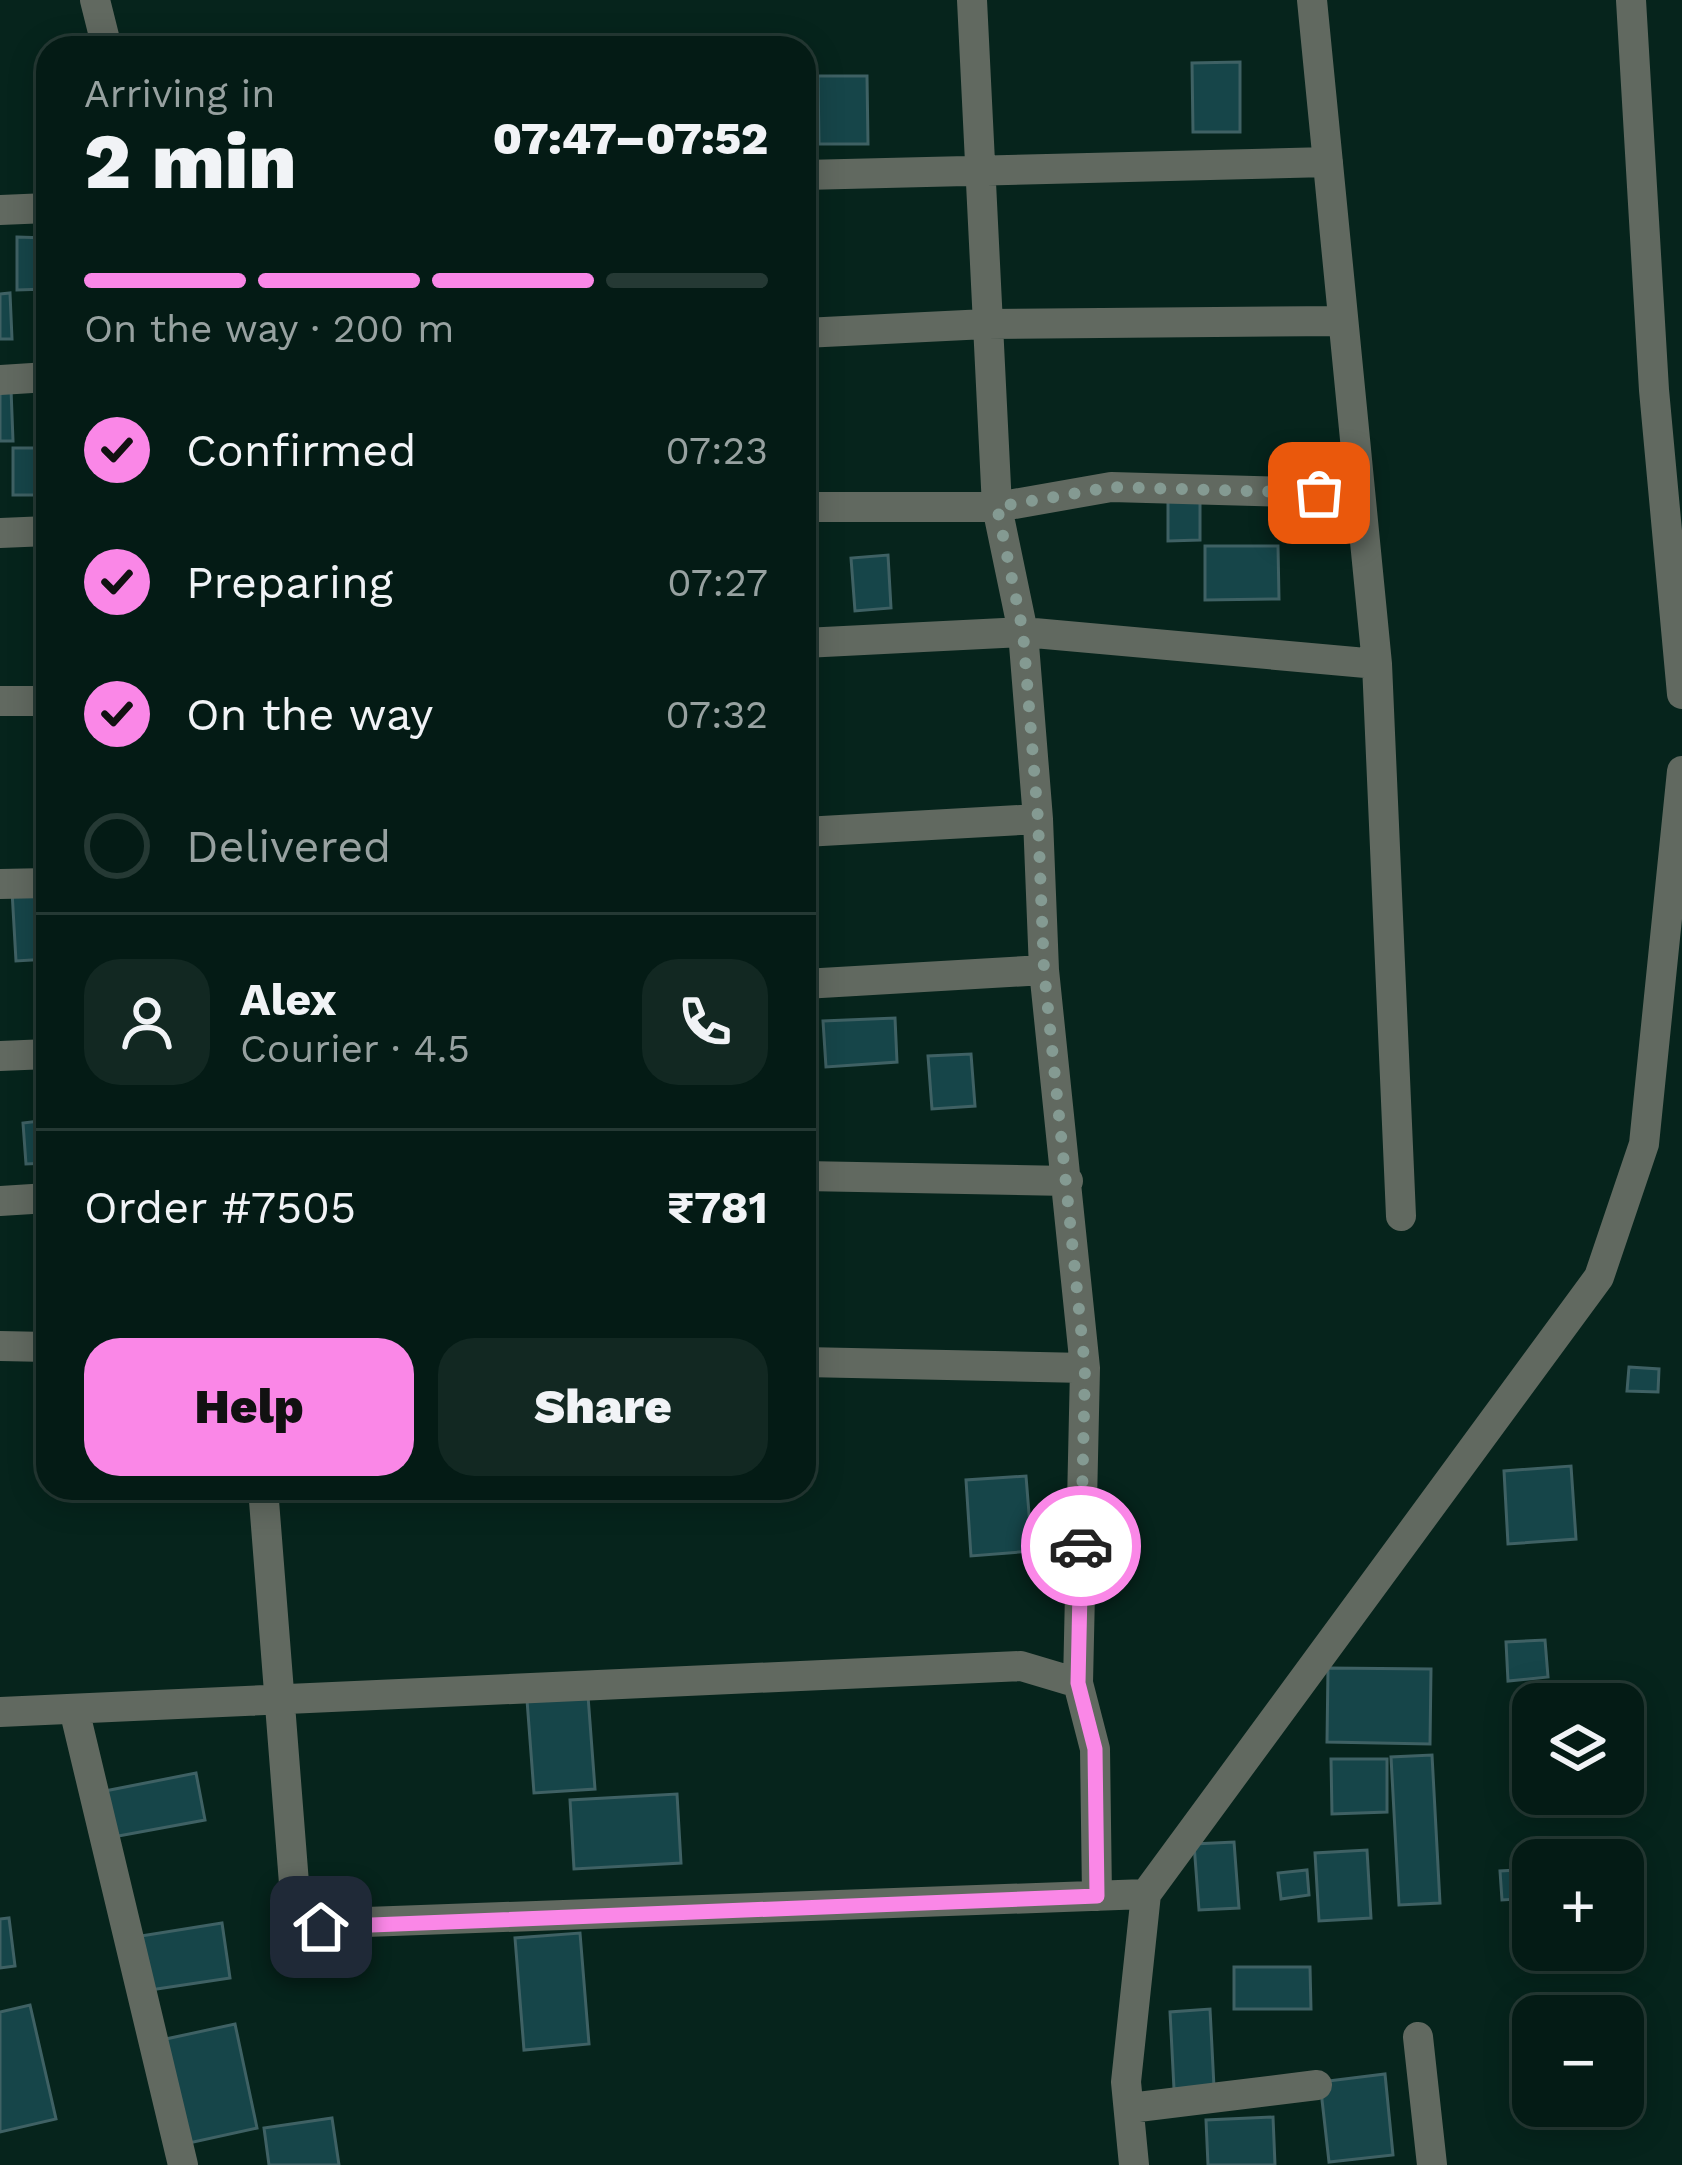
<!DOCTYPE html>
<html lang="en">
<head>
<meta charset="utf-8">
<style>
	body { margin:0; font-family:"Work Sans",sans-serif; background:#122822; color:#f1f3f6; height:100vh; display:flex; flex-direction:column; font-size:45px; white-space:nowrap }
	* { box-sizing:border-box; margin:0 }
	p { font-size:39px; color:#97a1a0 }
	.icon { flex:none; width:66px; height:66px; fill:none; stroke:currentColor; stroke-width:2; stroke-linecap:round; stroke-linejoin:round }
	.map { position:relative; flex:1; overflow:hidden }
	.sheet { position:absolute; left:36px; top:36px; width:780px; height:1464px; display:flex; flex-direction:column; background:#041b15; border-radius:36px; box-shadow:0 6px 30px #0003,0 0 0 3px #253934 }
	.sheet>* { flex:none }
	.fabs { position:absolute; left:1512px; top:1683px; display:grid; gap:24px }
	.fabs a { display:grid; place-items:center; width:132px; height:132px; border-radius:24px; background:#041b15; box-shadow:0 6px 30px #0003,0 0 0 3px #253934; font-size:60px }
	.pin { position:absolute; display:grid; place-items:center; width:102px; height:102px; color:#fff; margin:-51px; border-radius:24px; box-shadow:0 6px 18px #0006 }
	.courier { position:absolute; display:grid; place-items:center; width:120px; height:120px; margin:-60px; border:9px solid #fa87e7; border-radius:50%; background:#fff; color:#222; box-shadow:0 3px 15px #0007 }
	.summary em { font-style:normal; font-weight:800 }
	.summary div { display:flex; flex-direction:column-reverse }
	.summary { display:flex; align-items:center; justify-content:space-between; height:204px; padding:0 48px }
	h1 { font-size:78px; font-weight:800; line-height:90px }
	.bar { display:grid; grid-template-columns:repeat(4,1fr); gap:18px 12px; align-content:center; height:144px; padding:0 48px }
	.bar i { height:15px; border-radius:9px; background:#253934 }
	.bar .active { background:#fa87e7 }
	.bar p { grid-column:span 4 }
	.line { display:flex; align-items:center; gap:30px; padding:0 48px; border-top:3px solid #253934 }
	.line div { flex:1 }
	.round { display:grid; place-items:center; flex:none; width:126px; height:126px; border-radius:36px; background:#122822 }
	ol { padding:0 48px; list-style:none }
	li { display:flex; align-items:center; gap:36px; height:132px }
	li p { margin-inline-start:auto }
	li .icon { padding:12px; border-radius:50%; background:#fa87e7; color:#111; stroke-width:4 }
	li:last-child { color:#97a1a0 }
	li i { width:66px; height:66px; border:6px solid #253934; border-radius:50% }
	.action { display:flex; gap:24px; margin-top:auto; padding:24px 48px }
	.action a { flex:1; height:138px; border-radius:36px; background:#fa87e7; color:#111; font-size:48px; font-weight:800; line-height:138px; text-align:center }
	.action a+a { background:#122822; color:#f1f3f6 }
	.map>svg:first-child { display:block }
	.building { fill:#164549; stroke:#3f6164; stroke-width:3 }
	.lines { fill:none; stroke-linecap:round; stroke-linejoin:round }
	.minor { stroke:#616960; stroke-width:30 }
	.done { stroke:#849a92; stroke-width:12; stroke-dasharray:0 21.6 }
	.route { stroke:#fa87e7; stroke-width:15 }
</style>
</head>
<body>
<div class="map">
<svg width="1682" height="2165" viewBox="0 0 1682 2165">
	<rect width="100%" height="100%" fill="#06241c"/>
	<path class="building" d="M248 36H306V48H249Z
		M1240 62V132H1193L1192 63Z
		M804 71H812L813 147H804Z
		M818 76H867L868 144H819Z
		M17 237 46 238V289L17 290Z
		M10 293 12 339H0V294Z
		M11 389 13 441H0V390Z
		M13 448H45L46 495H13Z
		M1200 492V540L1168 541V493Z
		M1205 546H1278L1279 599 1205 600Z
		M888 555 891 608 855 611 851 558Z
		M48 889V959L16 961 12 891Z
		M895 1018 897 1062 826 1067 823 1021Z
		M971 1054 975 1106 932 1109 928 1056Z
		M48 1120V1163L26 1164 23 1123Z
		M1629 1367 1659 1369 1658 1392 1627 1391Z
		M1571 1466 1576 1539 1508 1544 1504 1471Z
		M1026 1476 1032 1551 971 1556 966 1480Z
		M1545 1640 1548 1677 1508 1681 1506 1642Z
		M1328 1668 1431 1669 1430 1744 1327 1742Z
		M588 1696 595 1789 534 1793 527 1700Z
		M1432 1755 1440 1903 1399 1905 1391 1757Z
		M1331 1759H1387V1812L1332 1814Z
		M196 1773 205 1820 113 1837 105 1791Z
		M677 1794 681 1863 574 1869 570 1800Z
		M1234 1842 1239 1908 1199 1910 1194 1844Z
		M1367 1850 1371 1918 1319 1921 1315 1853Z
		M1533 1869V1898L1502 1900 1500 1871Z
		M1307 1870 1309 1895 1281 1899 1278 1873Z
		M9 1918 15 1966 0 1968V1919Z
		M222 1923 230 1978 150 1990 141 1936Z
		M580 1933 589 2044 524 2050 515 1938Z
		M1234 1967H1310L1311 2009H1234Z
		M30 2005 56 2119 0 2132V2012Z
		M1210 2009 1214 2087 1174 2089 1170 2012Z
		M235 2024 257 2128 189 2143 166 2039Z
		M1385 2074 1393 2155 1329 2162 1320 2082Z
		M1273 2117 1275 2165H1208L1206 2120Z
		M332 2118 339 2165H269L264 2128Z"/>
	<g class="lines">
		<path class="minor" d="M95 0 107 48
			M972 0 997 507 1023 632 1377 664
			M1312 0 1377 664 1401 1216
			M1631 0 1654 390 1682 694
			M804 175 1328 162
			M0 210 48 208
			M804 333 986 324 1343 321
			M0 380 48 377
			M804 507H997L1111 487 1360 494
			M0 533 48 531
			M804 643 1023 632 1038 819 1044 970 1085 1368 1078 1683
			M0 701H48
			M804 832 1038 819
			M0 884 48 883
			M804 984 1044 970
			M0 1056 48 1054
			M804 1176 1068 1181
			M0 1201 48 1198
			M0 1346 48 1347
			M804 1362 1085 1368
			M263 1488 295 1896 311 1924 1146 1894
			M74 1709 183 2165
			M0 1712 1021 1666 1078 1683 1095 1749 1097 1896
			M1418 2037 1432 2165
			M1130 2108 1317 2085
			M1134 2165 1126 2082 1146 1894 1599 1277 1644 1144 1682 771"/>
	</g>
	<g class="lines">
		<path class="done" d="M1081 1546 1085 1368 1044 970 1038 819 1023 632 997 507 1111 487 1319 493"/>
		<path class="route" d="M321 1927 1097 1896 1095 1749 1078 1683 1081 1546"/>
	</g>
</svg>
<div class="fabs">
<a><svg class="icon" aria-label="layers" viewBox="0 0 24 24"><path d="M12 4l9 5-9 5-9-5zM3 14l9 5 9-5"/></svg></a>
<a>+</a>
<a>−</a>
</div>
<div class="pin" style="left:1319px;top:493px;background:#ea580c"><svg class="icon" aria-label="bag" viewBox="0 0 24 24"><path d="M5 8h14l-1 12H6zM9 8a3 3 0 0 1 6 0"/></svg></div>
<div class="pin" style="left:321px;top:1927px;background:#1f2937"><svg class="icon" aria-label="home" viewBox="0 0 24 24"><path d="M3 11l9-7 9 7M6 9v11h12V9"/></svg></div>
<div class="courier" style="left:1081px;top:1546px"><svg class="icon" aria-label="car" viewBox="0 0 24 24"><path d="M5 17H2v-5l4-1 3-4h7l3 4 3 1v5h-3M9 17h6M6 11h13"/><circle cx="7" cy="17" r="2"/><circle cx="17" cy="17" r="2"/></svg></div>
<section class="sheet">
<div class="summary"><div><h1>2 min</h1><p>Arriving in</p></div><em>07:47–07:52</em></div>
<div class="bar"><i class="active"></i><i class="active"></i><i class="active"></i><i></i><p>On the way · 200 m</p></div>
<ol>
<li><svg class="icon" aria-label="check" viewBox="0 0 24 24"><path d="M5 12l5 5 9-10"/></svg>Confirmed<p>07:23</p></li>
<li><svg class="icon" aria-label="check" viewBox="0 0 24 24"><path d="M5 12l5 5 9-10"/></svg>Preparing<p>07:27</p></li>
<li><svg class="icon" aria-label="check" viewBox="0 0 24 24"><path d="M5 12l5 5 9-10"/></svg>On the way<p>07:32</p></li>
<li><i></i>Delivered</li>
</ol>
<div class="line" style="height:216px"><a class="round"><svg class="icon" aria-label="person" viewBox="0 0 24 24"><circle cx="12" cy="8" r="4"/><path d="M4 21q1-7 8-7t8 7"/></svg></a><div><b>Alex</b><p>Courier · 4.5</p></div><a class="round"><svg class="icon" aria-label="phone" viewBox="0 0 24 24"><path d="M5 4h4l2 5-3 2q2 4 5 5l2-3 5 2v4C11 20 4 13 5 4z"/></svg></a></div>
<div class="line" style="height:156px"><div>Order #7505</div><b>₹781</b></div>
<div class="action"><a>Help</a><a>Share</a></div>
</section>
</div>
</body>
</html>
